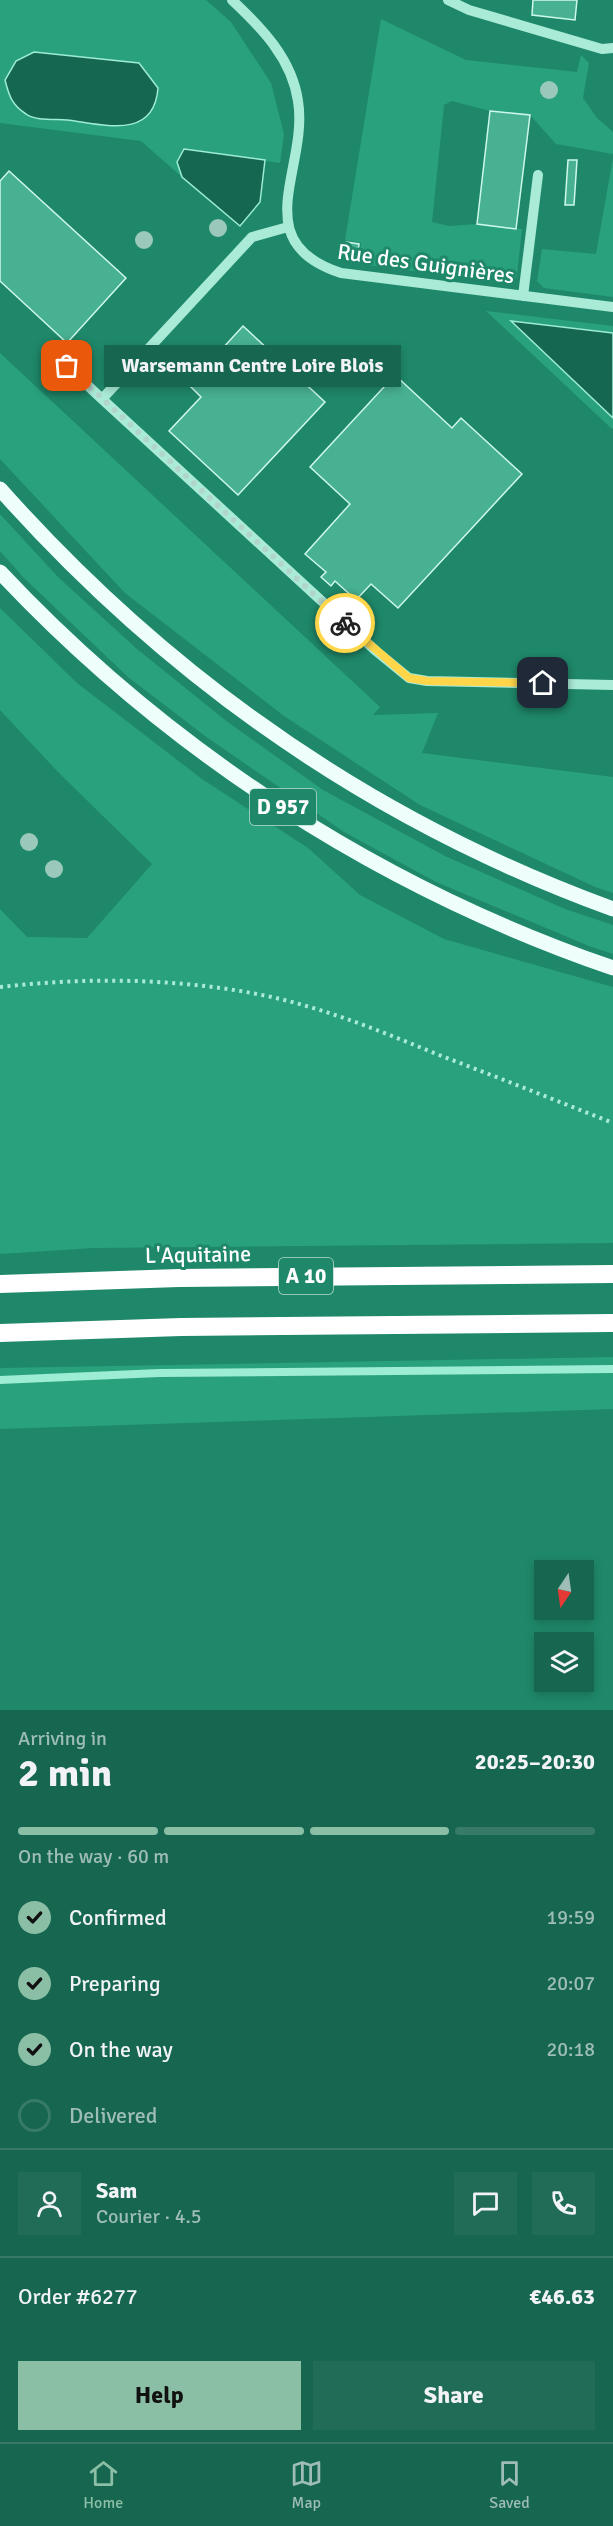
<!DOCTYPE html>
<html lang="en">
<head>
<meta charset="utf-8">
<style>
	body { margin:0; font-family:Signika,sans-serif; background:#206c57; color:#f1f3f6; height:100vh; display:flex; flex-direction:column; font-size:22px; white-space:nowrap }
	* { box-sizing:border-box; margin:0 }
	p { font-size:20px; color:#9ebdb7 }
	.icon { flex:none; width:33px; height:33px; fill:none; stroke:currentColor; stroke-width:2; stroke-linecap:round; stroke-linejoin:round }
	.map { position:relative; height:1710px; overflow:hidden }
	.side { display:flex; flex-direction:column; background:#176650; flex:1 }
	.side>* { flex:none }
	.needle { width:39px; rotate:193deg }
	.tools { position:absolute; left:534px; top:1560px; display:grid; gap:12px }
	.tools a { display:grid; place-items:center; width:60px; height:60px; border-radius:0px; background:#176650; box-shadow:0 3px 9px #0003; font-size:30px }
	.pin { position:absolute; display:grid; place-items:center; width:51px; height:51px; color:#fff; margin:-26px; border-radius:12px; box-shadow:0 3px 9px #0006 }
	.courier { position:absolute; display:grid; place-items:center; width:60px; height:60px; margin:-30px; border:4px solid #ffd54a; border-radius:50%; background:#fff; color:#222; box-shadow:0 2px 8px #0007 }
	.bubble { position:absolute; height:42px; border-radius:0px; background:#176650; box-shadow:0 3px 9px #0003; font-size:20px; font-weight:800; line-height:42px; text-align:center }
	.overview em { font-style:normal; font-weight:800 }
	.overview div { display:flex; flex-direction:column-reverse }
	.overview { display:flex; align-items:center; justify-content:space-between; height:102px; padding:0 18px }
	h1 { font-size:39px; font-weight:800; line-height:45px }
	.bar { display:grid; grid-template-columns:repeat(4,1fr); gap:9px 6px; align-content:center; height:72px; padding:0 18px }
	.bar i { height:8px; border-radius:4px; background:#367a67 }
	.bar .on { background:#8abfa5 }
	.bar p { grid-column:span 4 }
	.line { display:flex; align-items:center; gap:15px; padding:0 18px; border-top:2px solid #367a67 }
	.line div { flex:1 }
	.round { display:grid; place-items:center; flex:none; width:63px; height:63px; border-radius:0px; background:#206c57 }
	ol { padding:0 18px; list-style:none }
	li { display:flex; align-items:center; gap:18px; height:66px }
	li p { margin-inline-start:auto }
	li .icon { padding:6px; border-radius:50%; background:#8abfa5; color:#111; stroke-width:4 }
	li:last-child { color:#9ebdb7 }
	li i { width:33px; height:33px; border:3px solid #367a67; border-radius:50% }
	.cta { display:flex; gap:12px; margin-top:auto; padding:12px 18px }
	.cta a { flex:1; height:69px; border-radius:0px; background:#8abfa5; color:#111; font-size:24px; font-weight:800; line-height:69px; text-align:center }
	.cta a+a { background:#206c57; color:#f1f3f6 }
	.menu { display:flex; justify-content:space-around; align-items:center; height:84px; border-top:2px solid #367a67; background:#176650; font-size:16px; color:#9ebdb7 }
	.menu a { display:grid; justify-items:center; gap:3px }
	.menu .on { color:#8abfa5 }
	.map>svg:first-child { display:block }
	.green { fill:#29a17d }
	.water { fill:#156751; stroke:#9decd4; stroke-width:1.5 }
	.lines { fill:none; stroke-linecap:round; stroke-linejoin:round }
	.stream { stroke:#9decd4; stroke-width:8 }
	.building { fill:#48b192; stroke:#cef8eb; stroke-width:1.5 }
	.path { stroke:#aaebd7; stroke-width:4; stroke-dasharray:3 4.5; stroke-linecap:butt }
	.minor { stroke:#aaebd7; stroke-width:10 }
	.major { stroke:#eefefa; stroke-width:15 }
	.highway { stroke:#fff; stroke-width:18 }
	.tree { fill:#9ac9bc }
	.done { stroke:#b1d5cb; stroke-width:6; stroke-dasharray:0 10.8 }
	.route { stroke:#ffd54a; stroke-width:8 }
	.labels { text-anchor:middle; stroke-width:6; stroke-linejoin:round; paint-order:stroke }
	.shield { fill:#1f886a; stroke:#bcdbd2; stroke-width:1.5 }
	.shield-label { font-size:21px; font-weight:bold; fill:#fff }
	.street-label { font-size:22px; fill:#fff; stroke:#1f886a }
</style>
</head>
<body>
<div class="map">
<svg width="613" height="1710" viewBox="0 0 613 1710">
	<rect width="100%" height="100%" fill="#1f886a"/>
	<path class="green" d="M0 0H206L231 22 271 83 284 134 280 163 184 149 177 162 182 177 141 141 0 123Z
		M381 19 466 60 577 72 581 55 589 63 583 98 597 118 613 132V154L556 144 530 115 490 111 452 101 444 105 432 222 449 226 477 224 522 229 517 275 514 281 503 283 359 264 361 243 345 240Z
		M613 158V297L544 288 537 281 542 249 596 254Z
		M486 311 613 326V428L612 429Z
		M0 353 380 707 373 715 438 713 422 753 613 777V893L595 887 420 805 284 716 125 593 0 459Z
		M0 514 58 577 137 649 225 720 323 790 445 856 565 909 613 925V954L589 946 436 882 344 832 205 736 128 677 23 577 0 551Z
		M0 608 77 683 202 779 308 848 360 895 444 939 613 987V1243L93 1248 0 1254V909L27 937 87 938 152 864 58 772 0 710Z
		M613 1357V1409L0 1429V1368Z"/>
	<path class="water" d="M34 52 139 63 158 88C154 141 102 124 67 120 55 119 35 121 26 114 12 105 9 96 5 80L16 61Z
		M184 149 265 160 260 202 240 226 182 177 177 162Z
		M511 321 613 333V418Z"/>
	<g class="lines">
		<path class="stream" d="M0 1380 159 1373 613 1369"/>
	</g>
	<path class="building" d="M533 0H577L575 20 532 15Z
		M490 111 530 115 516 229 477 224Z
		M568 160H577L574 205H565Z
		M9 171 126 278 67 343 0 281V181Z
		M346 242 359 244 358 252 345 251Z
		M243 326 325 402 238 495 169 431 201 397 189 385Z
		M395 375 452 428 461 418 522 474 398 608 371 584 356 600 335 581 331 586 321 577 326 572 305 554 350 504 310 467Z"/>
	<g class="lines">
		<path class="path" d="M0 987C88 977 180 978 267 996 327 1009 383 1032 439 1055 497 1077 555 1100 613 1123"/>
		<path class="minor" d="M232 0C262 28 292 59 298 101 309 168 245 242 341 273L613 307
			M448 0 469 10 602 49 613 48
			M523 296 538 175
			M67 366 102 399 252 237 288 227
			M102 399 376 651 409 678 427 681 613 685"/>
		<path class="major" d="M0 489C169 679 374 822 613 909
			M0 572C169 752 380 888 613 968"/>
		<path class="highway" d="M0 1284 179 1278 613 1274
			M0 1333 181 1327 613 1323"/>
	</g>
	<g class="tree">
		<circle cx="549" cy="90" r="9"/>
		<circle cx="218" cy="228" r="9"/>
		<circle cx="144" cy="240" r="9"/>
		<circle cx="349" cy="356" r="9"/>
		<circle cx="333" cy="375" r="9"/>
		<circle cx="29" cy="842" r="9"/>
		<circle cx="54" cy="869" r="9"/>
	</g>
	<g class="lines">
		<path class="done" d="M67 366 345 623"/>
		<path class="route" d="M345 623 409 678 427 681 543 683"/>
	</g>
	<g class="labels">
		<g class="shield">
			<rect x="250" y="789" width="66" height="36" rx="4.5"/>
			<rect x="279" y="1258" width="54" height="36" rx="4.5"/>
		</g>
		<g class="shield-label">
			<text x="283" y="814">D 957</text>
			<text x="306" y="1283">A 10</text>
		</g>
		<g class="street-label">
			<text transform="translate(426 263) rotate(8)" y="8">Rue des Guignières</text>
			<text transform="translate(198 1254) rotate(-1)" y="8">L'Aquitaine</text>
		</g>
	</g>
</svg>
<div class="tools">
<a><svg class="needle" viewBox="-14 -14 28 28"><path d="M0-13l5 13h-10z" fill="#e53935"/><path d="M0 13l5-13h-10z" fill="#9ebdb7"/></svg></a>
<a><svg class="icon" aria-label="layers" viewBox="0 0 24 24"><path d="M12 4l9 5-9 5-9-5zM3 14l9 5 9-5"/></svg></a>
</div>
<div class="pin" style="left:67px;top:366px;background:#ea580c"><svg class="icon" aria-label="bag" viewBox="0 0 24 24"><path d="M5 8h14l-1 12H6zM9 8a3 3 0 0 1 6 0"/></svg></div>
<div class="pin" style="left:543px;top:683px;background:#1f2937"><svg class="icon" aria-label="home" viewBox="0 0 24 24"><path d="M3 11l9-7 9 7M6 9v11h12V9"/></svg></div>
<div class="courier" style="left:345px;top:623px"><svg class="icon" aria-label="bike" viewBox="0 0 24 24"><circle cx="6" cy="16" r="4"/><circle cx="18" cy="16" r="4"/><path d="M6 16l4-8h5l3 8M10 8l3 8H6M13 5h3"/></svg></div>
<div class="bubble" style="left:104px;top:345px;width:297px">Warsemann Centre Loire Blois</div>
</div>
<section class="side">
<div class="overview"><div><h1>2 min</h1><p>Arriving in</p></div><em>20:25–20:30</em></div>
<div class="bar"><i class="on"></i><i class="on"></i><i class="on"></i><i></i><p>On the way · 60 m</p></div>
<ol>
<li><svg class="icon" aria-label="check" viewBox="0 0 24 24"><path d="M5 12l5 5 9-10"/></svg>Confirmed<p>19:59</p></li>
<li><svg class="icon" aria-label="check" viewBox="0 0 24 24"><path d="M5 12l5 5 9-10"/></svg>Preparing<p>20:07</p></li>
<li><svg class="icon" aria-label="check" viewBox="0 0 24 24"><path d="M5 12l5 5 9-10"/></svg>On the way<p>20:18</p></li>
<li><i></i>Delivered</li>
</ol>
<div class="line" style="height:108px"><a class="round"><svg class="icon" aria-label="person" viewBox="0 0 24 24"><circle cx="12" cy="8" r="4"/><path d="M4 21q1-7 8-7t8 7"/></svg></a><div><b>Sam</b><p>Courier · 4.5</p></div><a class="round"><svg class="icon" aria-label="chat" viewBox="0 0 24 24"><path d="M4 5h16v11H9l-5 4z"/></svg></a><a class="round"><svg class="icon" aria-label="phone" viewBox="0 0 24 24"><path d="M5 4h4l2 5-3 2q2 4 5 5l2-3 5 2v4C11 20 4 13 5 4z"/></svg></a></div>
<div class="line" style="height:78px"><div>Order #6277</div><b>€46.63</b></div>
<div class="cta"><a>Help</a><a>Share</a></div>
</section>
<nav class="menu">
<a class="on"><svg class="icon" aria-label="home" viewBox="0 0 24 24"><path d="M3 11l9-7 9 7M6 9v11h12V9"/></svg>Home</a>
<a><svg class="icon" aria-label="map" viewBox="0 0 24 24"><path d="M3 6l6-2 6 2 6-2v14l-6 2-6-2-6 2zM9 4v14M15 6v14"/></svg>Map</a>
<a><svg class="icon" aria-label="saved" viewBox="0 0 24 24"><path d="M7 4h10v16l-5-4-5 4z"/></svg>Saved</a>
</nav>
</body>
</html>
